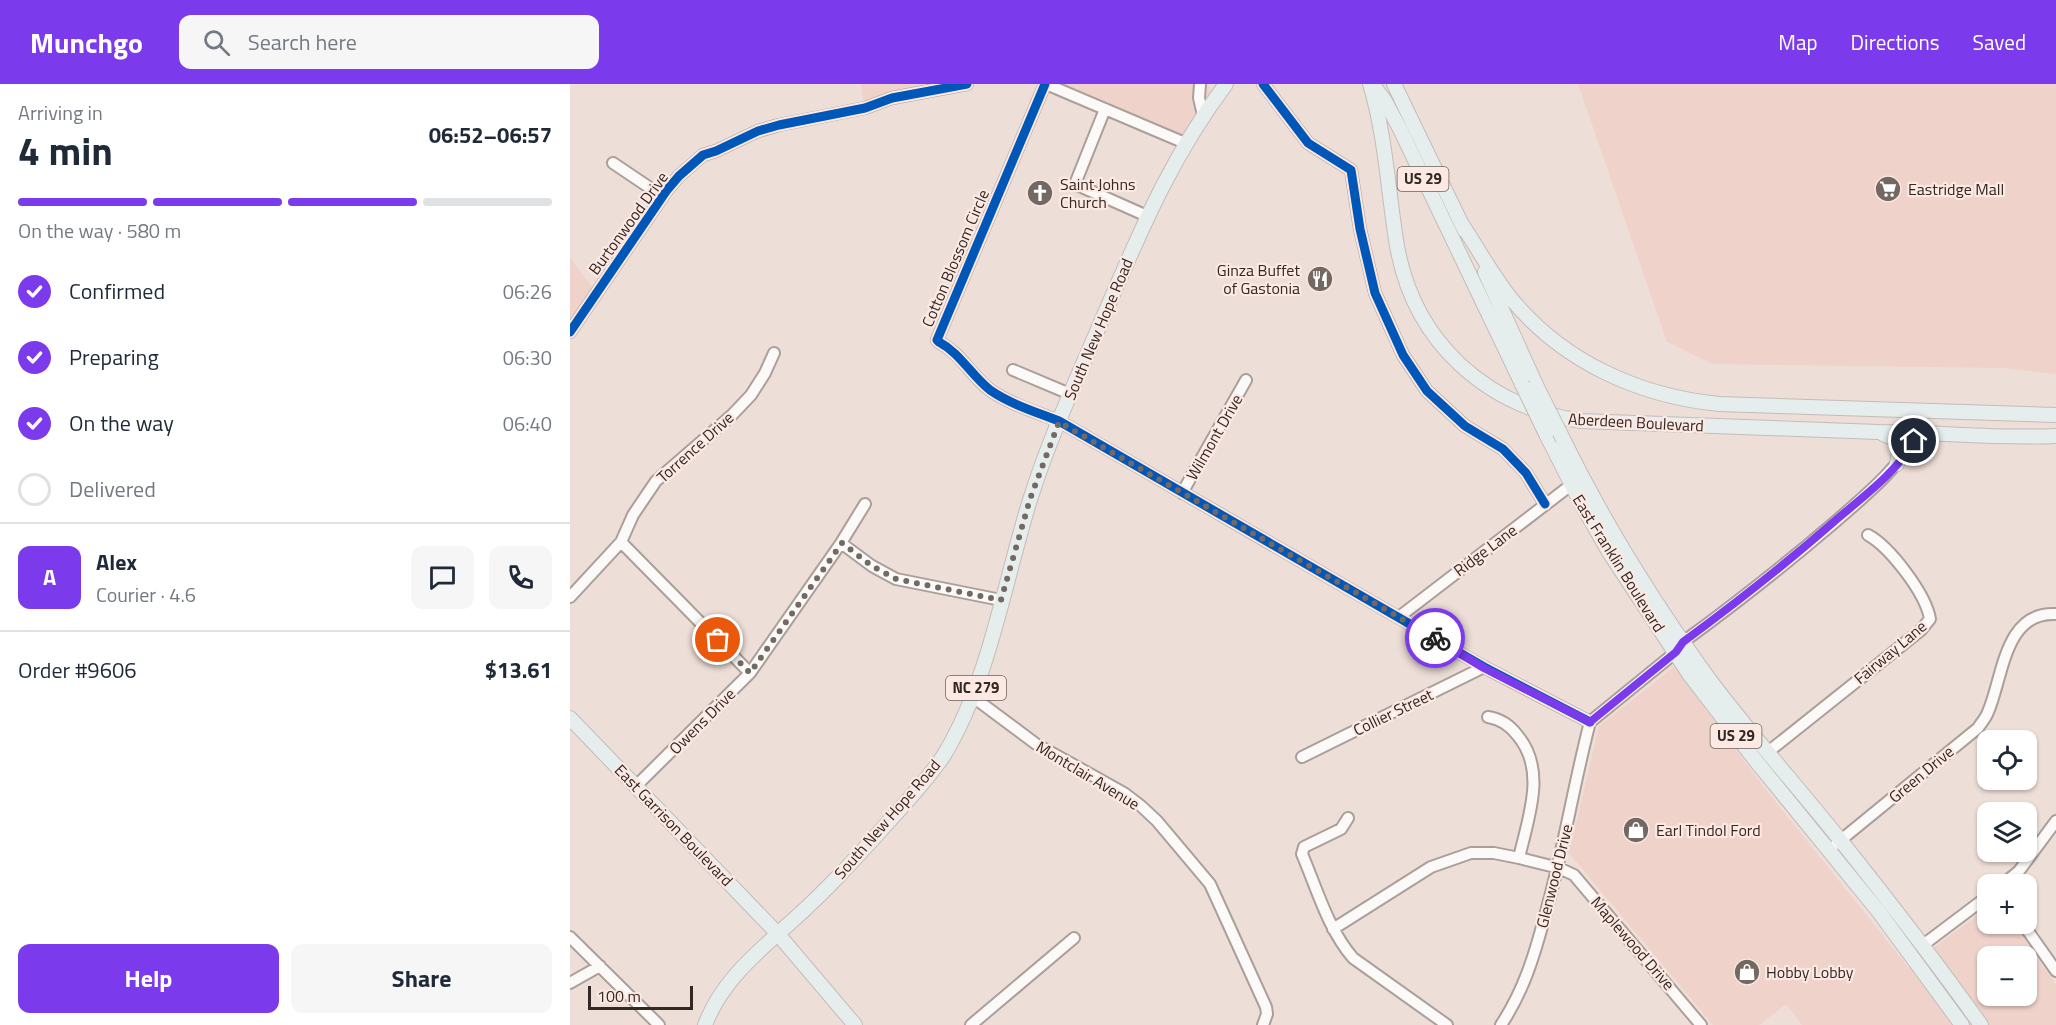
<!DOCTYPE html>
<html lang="en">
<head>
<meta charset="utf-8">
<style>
	body { margin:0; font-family:"Titillium Web",sans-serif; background:#f6f6f7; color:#1f2937; height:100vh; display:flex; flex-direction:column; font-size:22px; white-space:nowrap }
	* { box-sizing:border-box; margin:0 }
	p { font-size:20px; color:#747a83 }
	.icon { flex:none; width:33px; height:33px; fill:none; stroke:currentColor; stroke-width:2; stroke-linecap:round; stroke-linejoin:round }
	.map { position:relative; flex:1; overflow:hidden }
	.drawer { display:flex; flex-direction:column; background:#fff; width:570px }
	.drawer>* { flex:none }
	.tools { position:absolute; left:1407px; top:646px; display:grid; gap:12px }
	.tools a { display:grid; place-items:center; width:60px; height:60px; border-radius:12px; background:#fff; box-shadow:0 2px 4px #0004; font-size:30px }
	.scale { position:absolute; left:18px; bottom:15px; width:105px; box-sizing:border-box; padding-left:6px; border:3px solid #332824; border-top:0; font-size:16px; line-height:21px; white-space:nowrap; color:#332824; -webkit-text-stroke:4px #fce9e3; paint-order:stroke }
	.pin { position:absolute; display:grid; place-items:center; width:51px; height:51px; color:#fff; margin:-26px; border:3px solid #fff; border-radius:50%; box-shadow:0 2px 6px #0007 }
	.courier { position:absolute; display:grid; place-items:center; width:60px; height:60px; margin:-30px; border:4px solid #7c3aed; border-radius:50%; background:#fff; color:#222; box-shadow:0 2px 8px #0007 }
	.head em { font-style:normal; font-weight:700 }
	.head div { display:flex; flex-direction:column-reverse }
	.head { display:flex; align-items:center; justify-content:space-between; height:102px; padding:0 18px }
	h1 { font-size:39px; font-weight:700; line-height:45px }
	.bar { display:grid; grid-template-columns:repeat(4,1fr); gap:9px 6px; align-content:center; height:72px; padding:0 18px }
	.bar i { height:8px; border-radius:4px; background:#e0e1e3 }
	.bar .on { background:#7c3aed }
	.bar p { grid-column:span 4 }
	.line { display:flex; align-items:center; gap:15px; padding:0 18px; border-top:2px solid #e0e1e3 }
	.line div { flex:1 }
	.round { display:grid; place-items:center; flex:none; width:63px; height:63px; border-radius:12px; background:#f6f6f7 }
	ol { padding:0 18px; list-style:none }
	li { display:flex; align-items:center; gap:18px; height:66px }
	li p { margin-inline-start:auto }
	li .icon { padding:6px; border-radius:50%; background:#7c3aed; color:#fff; stroke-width:4 }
	li:last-child { color:#747a83 }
	li i { width:33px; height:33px; border:3px solid #e0e1e3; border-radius:50% }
	.primary-button { display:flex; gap:12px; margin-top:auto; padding:12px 18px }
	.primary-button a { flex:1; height:69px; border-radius:12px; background:#7c3aed; color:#fff; font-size:24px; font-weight:700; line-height:69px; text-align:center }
	.primary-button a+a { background:#f6f6f7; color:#1f2937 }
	header { display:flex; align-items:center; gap:36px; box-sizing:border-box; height:84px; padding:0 30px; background:#7c3aed; color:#fff }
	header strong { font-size:28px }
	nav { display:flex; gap:33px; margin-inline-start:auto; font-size:21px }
	.search { width:420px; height:54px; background:#f6f6f7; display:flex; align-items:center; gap:15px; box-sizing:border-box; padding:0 21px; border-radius:12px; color:#747a83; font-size:22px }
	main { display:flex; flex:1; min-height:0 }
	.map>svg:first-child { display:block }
	.built { fill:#efd3ca; fill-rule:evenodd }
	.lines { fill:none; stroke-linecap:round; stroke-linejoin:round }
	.minor-casing { stroke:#ab9f9a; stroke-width:14 }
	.major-casing { stroke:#c4bcb9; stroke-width:16 }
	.minor { stroke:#fcfaf9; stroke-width:10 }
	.major { stroke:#e5eded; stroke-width:14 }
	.major-bridge-casing { stroke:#c4bcb9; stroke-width:16; stroke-linecap:butt }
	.major-bridge { stroke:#e5eded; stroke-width:14 }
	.cycleway-casing { stroke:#fce9e3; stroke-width:13 }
	.cycleway { stroke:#0057b8; stroke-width:9 }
	.done { stroke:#746863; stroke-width:6; stroke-dasharray:0 10.8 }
	.route { stroke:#7c3aed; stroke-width:8 }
	.labels { text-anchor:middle; stroke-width:4.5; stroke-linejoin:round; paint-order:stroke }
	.shield { fill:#fce9e3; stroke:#6f625d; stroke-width:1.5 }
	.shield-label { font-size:15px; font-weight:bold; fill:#332824 }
	.poi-label { font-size:16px; fill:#332824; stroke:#fce9e3; text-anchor:start }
	.street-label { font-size:16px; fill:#332824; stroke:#fce9e3 }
</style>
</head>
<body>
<header>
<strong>Munchgo</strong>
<div class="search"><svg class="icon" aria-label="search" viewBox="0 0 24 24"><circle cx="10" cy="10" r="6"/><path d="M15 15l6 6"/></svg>Search here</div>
<nav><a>Map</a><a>Directions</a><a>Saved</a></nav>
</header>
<main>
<section class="drawer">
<div class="head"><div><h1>4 min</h1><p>Arriving in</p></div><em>06:52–06:57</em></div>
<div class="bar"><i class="on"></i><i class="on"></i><i class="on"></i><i></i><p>On the way · 580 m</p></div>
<ol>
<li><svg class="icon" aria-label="check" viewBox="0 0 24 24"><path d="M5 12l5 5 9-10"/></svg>Confirmed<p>06:26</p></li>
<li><svg class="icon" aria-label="check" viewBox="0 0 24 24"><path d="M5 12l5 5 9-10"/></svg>Preparing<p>06:30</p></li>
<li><svg class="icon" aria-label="check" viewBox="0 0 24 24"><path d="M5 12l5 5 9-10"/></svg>On the way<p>06:40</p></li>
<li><i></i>Delivered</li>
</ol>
<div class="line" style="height:108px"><b class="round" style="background:#7c3aed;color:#fff">A</b><div><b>Alex</b><p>Courier · 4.6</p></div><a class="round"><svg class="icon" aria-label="chat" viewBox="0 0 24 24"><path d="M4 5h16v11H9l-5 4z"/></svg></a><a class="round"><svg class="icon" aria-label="phone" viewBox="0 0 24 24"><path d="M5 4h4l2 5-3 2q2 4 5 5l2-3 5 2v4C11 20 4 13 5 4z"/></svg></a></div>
<div class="line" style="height:78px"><div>Order #9606</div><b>$13.61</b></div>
<div class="primary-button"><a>Help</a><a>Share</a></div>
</section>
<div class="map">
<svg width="1486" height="941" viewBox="0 0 1486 941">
	<rect width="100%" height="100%" fill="#eeded8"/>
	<path class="built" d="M291 0H397L294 20Z
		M476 0H638L644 16 615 59Z
		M1008 0H1486V290L1434 284 1143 280 1097 258Z
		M0 173 22 203 0 236Z
		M1104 583 1197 707 1338 883 1417 824 1418 840H1444L1486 901V941H1232L1216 920 1189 941H1143L999 769 1029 642ZM1418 873H1456V912H1418Z"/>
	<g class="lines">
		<g class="minor-casing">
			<path id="minor" d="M475 0 367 256 369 258C390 269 401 291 420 306 440 320 466 328 489 337L914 583 1020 638
				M476 0 615 59
				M630 0 629 14 633 31
				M693 0 738 59 781 86 790 145 805 209 833 271 857 307 895 342 933 365 956 389 975 420
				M535 25 505 100 577 132
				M43 79 92 112
				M0 248 97 106 109 92 133 71 146 67 188 47 209 41 295 24 322 14 397 0
				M443 286 500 310
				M612 409 676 296
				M51 458 180 589
				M271 459 302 482 326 495 431 516
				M0 513 51 458 63 431 86 397 162 331 181 311 195 289 204 269
				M829 533 1001 401
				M403 613 466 660 554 709 571 722 587 737 640 800 696 923 697 930 693 941
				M918 633C931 635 940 641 948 652 977 687 958 734 949 774
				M1020 638 1106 568 1113 558C1165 520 1216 480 1265 438 1296 411 1328 385 1349 348
				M1198 668 1351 546 1360 535C1356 510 1320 463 1298 451
				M732 673 914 583
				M66 702 180 589 271 459 295 420
				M778 734 771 745 734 763 732 770C747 805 758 845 783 874L877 941
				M1266 760 1408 644C1411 639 1416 634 1418 628 1433 594 1434 527 1486 530
				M1432 801 1449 787 1486 737
				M1453 840 1486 887
				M763 845 861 783 901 769H924L949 774 989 784 1004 791 1131 941
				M0 853 89 941
				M1353 861 1418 812
				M0 899 30 882
				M401 941 504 854
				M931 941C953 908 964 873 974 835 993 770 1003 703 1020 638"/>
		</g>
		<g class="major-casing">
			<path id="major" d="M800 0C816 53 818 108 827 162 844 258 916 323 1011 337L1308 348C1368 348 1426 355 1486 352
				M824 0 895 147
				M803 1 815 17 830 45 952 300
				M891 139C907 163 921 189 939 212 991 277 1068 312 1149 320L1486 331
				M915 188 966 301
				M976 350 1012 421 1039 468 1119 590 1186 677 1309 828 1392 941
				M1313 350 1325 355 1330 362 1327 380
				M993 355C1034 439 1084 519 1139 595 1181 651 1228 703 1271 757 1319 817 1366 878 1411 941
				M0 634 207 849 285 941
				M135 941C152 896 188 868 222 837 255 808 285 775 314 743 335 719 357 697 374 671 419 597 434 499 460 416 479 355 506 297 531 238 569 151 599 76 656 0"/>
		</g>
		<use href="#minor" class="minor"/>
		<use href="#major" class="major"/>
		<g class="major-bridge-casing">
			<path id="major-bridge" d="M952 300 976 350
				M966 301 993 355"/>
		</g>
		<use href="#major-bridge" class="major-bridge"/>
		<g class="cycleway-casing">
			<path id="cycleway" d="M475 0 367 256 369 258C390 269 401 291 420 306 440 320 466 328 489 337L914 583 1020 638
				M693 0 738 59 781 86 790 145 805 209 833 271 857 307 895 342 933 365 956 389 975 420
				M0 248 97 106 109 92 133 71 146 67 188 47 209 41 295 24 322 14 397 0"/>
		</g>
		<use href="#cycleway" class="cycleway"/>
	</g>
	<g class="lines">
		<path class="done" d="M148 556 180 589 272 459 302 482 326 495 431 516 460 415 489 338 865 554"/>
		<path class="route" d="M865 554 914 584 1020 638 1106 568 1113 558C1166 519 1217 479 1267 435 1294 412 1327 388 1344 357"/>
	</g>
	<defs>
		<g id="supermarket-disc" transform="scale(1.35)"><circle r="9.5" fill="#746863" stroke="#fce9e3"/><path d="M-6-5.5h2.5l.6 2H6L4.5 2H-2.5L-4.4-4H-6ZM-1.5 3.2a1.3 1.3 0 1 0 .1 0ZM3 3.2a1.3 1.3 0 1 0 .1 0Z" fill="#fff"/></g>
		<g id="church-disc" transform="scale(1.35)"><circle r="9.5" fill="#746863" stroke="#fce9e3"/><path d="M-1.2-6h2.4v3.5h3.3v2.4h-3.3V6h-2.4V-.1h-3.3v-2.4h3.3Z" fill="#fff"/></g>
		<g id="restaurant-disc" transform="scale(1.35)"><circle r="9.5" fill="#746863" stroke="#fce9e3"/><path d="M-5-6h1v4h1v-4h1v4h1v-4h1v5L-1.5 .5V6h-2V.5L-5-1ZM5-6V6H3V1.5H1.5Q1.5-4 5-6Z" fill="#fff"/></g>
		<g id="shop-disc" transform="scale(1.35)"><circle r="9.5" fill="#746863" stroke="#fce9e3"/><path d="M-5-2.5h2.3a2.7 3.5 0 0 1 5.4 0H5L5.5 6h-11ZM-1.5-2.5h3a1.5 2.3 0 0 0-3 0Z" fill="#fff"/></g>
	</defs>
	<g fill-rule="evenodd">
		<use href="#supermarket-disc" x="1318" y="105"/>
		<use href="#church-disc" x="470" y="109"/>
		<use href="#restaurant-disc" x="750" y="195"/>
		<use href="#shop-disc" x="1066" y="746"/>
		<use href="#shop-disc" x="1177" y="888"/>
	</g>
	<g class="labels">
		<g class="shield">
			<rect x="827.5" y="83" width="51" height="24" rx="4.5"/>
			<rect x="376" y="592" width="60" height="24" rx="4.5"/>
			<rect x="1140.5" y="640" width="51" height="24" rx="4.5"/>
		</g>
		<g class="shield-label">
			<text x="853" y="100">US 29</text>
			<text x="406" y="609">NC 279</text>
			<text x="1166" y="657">US 29</text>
		</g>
		<g class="poi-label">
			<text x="490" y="106">Saint Johns<tspan x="490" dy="18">Church</tspan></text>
			<text x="1338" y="111">Eastridge Mall</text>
			<text x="730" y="192" text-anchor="end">Ginza Buffet<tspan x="730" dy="18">of Gastonia</tspan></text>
			<text x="1086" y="752">Earl Tindol Ford</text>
			<text x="1196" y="894">Hobby Lobby</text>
		</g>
		<g class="street-label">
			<text transform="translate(58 139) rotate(-54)" y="6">Burtonwood Drive</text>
			<text transform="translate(385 174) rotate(-67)" y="6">Cotton Blossom Circle</text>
			<text transform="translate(528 245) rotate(-67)" y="6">South New Hope Road</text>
			<text transform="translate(1066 338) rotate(3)" y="6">Aberdeen Boulevard</text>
			<text transform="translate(644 353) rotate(-60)" y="6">Wilmont Drive</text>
			<text transform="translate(125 363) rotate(-42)" y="6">Torrence Drive</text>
			<text transform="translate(915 466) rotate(-37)" y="6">Ridge Lane</text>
			<text transform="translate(1049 479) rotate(58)" y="6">East Franklin Boulevard</text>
			<text transform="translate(1320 568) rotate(-40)" y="6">Fairway Lane</text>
			<text transform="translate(823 628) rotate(-26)" y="6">Collier Street</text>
			<text transform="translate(132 637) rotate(-45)" y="6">Owens Drive</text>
			<text transform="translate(1351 690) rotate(-40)" y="6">Green Drive</text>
			<text transform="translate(518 691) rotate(31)" y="6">Montclair Avenue</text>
			<text transform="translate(317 735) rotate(-49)" y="6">South New Hope Road</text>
			<text transform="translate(104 741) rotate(46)" y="6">East Garrison Boulevard</text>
			<text transform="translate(984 792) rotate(-76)" y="6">Glenwood Drive</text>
			<text transform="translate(1063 859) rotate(49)" y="6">Maplewood Drive</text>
		</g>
	</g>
</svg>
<div class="tools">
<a><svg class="icon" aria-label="locate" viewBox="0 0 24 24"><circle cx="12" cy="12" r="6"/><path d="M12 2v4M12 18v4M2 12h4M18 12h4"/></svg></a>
<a><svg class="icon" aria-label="layers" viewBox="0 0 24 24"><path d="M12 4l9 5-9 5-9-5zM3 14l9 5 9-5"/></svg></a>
<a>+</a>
<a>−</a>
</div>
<div class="scale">100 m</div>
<div class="pin" style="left:148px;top:556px;background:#ea580c"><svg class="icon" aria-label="bag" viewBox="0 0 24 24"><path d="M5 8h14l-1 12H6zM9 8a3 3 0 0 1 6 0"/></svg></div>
<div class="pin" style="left:1344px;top:357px;background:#1f2937"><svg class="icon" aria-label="home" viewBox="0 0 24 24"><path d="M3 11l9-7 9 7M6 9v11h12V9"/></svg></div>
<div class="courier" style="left:865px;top:554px"><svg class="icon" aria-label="bike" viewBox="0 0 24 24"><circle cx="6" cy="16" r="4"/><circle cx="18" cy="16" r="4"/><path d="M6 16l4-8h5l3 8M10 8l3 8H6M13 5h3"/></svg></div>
</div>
</main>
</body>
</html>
